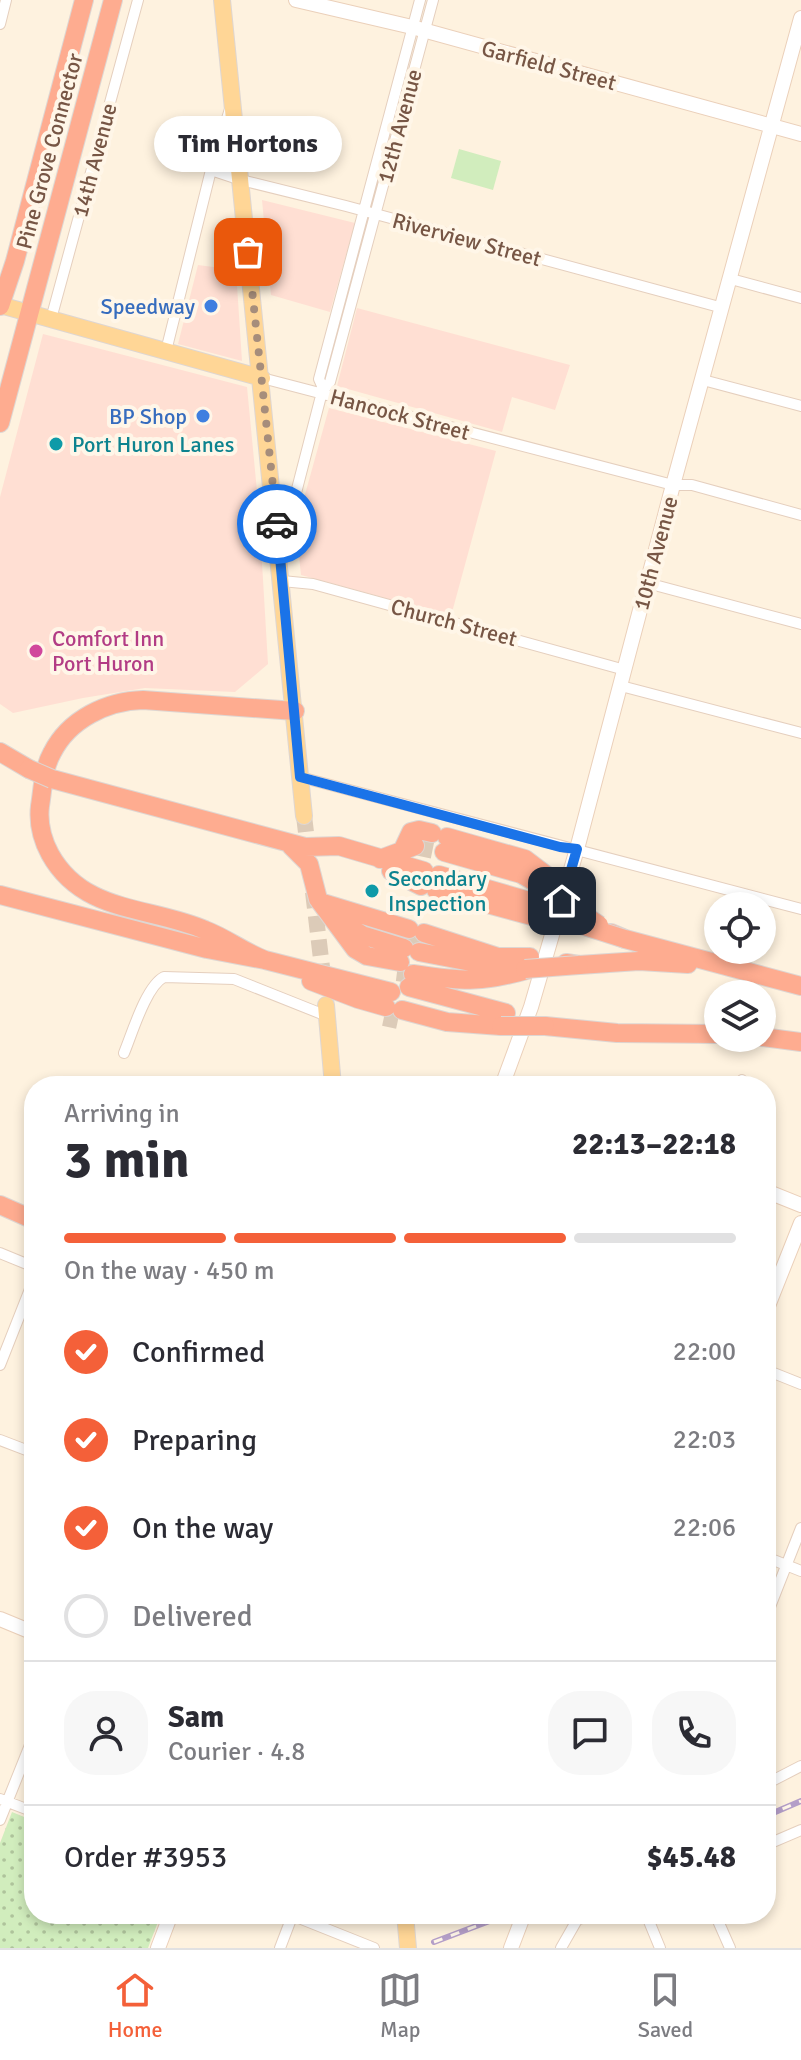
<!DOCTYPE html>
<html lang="en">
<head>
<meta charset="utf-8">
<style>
	body { margin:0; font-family:Signika,sans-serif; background:#f7f7f7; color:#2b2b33; height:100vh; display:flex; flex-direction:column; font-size:30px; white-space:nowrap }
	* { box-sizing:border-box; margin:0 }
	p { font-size:26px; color:#7c7c81 }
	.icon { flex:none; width:44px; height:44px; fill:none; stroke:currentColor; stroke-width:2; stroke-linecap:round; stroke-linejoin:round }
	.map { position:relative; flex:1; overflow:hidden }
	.drawer { position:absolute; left:24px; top:1076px; width:752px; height:848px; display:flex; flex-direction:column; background:#fff; border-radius:32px; box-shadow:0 4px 12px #0003 }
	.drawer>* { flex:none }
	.tools { position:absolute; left:704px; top:892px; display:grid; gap:16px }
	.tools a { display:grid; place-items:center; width:72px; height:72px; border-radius:50%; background:#fff; box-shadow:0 4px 12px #0003; font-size:40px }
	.pin { position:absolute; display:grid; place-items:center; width:68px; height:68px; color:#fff; margin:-34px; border-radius:16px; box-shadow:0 4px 12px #0006 }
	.courier { position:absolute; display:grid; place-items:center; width:80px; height:80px; margin:-40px; border:6px solid #1a73e8; border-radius:50%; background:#fff; color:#222; box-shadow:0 2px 10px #0007 }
	.bubble { position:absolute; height:56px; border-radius:28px; background:#fff; box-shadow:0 4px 12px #0003; font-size:26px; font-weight:700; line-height:56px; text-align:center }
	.summary em { font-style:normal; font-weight:700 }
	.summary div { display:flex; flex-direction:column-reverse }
	.summary { display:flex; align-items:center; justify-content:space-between; height:136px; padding:0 40px }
	h1 { font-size:52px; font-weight:700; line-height:60px }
	.bar { display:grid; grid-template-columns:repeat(4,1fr); gap:12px 8px; align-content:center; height:96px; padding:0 40px }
	.bar i { height:10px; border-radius:6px; background:#e1e1e2 }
	.bar .selected { background:#f46039 }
	.bar p { grid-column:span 4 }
	.line { display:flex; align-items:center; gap:20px; padding:0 40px; border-top:2px solid #e1e1e2 }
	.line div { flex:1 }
	.round { display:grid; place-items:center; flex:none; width:84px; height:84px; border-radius:32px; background:#f7f7f7 }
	ol { padding:0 40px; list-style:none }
	li { display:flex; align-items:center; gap:24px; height:88px }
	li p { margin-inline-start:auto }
	li .icon { padding:8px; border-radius:50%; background:#f46039; color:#fff; stroke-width:4 }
	li:last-child { color:#7c7c81 }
	li i { width:44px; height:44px; border:4px solid #e1e1e2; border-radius:50% }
	.tabs { display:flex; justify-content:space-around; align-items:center; height:112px; border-top:2px solid #e1e1e2; background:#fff; font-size:22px; color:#7c7c81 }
	.tabs a { display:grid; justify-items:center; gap:4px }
	.tabs .selected { color:#f46039 }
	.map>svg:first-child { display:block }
	.commercial { fill:#ffdfd3 }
	.green { fill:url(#green-dots) }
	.pitch { fill:#d1edbd }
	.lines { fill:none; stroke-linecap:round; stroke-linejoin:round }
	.primary-tunnel { stroke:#dccbb8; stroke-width:16; stroke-dasharray:16 8; stroke-linecap:butt }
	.highway-tunnel { stroke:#dccbb8; stroke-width:18; stroke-dasharray:18 9; stroke-linecap:butt }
	.street-casing { stroke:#e5cfbe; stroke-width:12 }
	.secondary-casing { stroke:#ebd0ba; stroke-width:16 }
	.primary-casing { stroke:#ded6d2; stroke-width:18 }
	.highway-casing { stroke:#ded6d2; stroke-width:20 }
	.street { stroke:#fff; stroke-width:10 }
	.secondary { stroke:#fff; stroke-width:14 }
	.primary { stroke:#ffd696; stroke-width:16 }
	.highway { stroke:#feac90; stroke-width:18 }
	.rail-casing { stroke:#b49ec8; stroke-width:6 }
	.rail { stroke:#fff6e8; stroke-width:3; stroke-dasharray:9; stroke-linecap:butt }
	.highway-bridge-casing { stroke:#ded6d2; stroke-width:20; stroke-linecap:butt }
	.highway-bridge { stroke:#feac90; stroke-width:18 }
	.done { stroke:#a68d7b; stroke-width:8; stroke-dasharray:0 14.4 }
	.route { stroke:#1a73e8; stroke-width:10 }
	.shop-dot { fill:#3f7fe0; stroke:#fff6e8; stroke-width:3 }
	.culture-dot { fill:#0f9aa8; stroke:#fff6e8; stroke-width:3 }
	.hotel-dot { fill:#d1479c; stroke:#fff6e8; stroke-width:3 }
	.labels { text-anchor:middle; stroke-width:8; stroke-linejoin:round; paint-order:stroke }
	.street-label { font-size:22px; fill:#775645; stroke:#fff6e8 }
	.shop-label { font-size:22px; fill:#366cbe; stroke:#fff6e8; text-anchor:end }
	.culture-label { font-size:22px; fill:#0d838f; stroke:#fff6e8; text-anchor:start }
	.hotel-label { font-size:22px; fill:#b23c85; stroke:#fff6e8; text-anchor:start }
</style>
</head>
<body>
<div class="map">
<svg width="801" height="1948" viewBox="0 0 801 1948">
	<defs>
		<pattern id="green-dots" width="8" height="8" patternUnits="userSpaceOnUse" patternTransform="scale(2)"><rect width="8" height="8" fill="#d1edbd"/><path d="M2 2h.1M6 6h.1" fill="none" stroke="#aec39b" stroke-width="1.8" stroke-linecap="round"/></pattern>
	</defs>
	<rect width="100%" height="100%" fill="#fef2df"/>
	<path class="commercial" d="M262 200 355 223 330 312 271 295Z
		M198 265 236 270 242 361 178 344Z
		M357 308 570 365 555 410 512 397 502 432 337 386Z
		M43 334 247 387 259 512 268 664 235 692 145 688 83 698 13 713 0 704V497Z
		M329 408 496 451 451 616 301 575 296 527Z"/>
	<path class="green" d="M12 1812 34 1821V1914H161L148 1948H0V1843Z"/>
	<path class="pitch" d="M459 149 501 161 493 190 451 178Z"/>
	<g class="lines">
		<path class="primary-tunnel" d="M304 816 309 857
			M313 892 324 984"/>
		<path class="highway-tunnel" d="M415 846 444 852
			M406 939 422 943
			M397 972 413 974
			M384 1017 398 1020"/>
		<g class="street-casing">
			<path id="street" d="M0 24 6 0
				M211 170 241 180 346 206 723 308
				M731 279 801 298
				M51 319 138 0
				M166 351 211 170 230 109
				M262 378 673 485H692L801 515
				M703 380 801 406
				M323 388 319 379 420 0
				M281 551 322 392 330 382 433 0
				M282 581 313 584 625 670
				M647 583 801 624
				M621 686 801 733
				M300 777 801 909
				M124 1053C132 1034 146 986 164 977L234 979 327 1016
				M739 1086 742 1080
				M0 1253 34 1267
				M0 1365 34 1279
				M766 1370 801 1384
				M0 1440 34 1453
				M766 1557 801 1571
				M766 1617 801 1528
				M766 1784 801 1766
				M0 1799 34 1812
				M0 1820 34 1735
				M766 1845 801 1830
				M289 1914 374 1948
				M646 1914 660 1948
				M715 1914 730 1948
				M280 1948 293 1914
				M561 1948 577 1920 592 1914"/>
		</g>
		<g class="secondary-casing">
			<path id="secondary" d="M296 0 412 27 801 134
				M502 1086 531 1007 577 849 673 485 801 18
				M766 1191 801 1205
				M766 1311 801 1223
				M0 1619 34 1633
				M158 1948 171 1914
				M511 1948 524 1914"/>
		</g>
		<g class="primary-casing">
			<path id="primary" d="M222 0 304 816
				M0 305 262 378
				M326 1005 333 1086
				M405 1914 408 1948"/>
		</g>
		<g class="highway-casing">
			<path id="highway" d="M0 306 15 261 84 0
				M0 423 113 0
				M0 752 29 769
				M52 779 305 847 339 846 424 871
				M447 837 525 859 550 878
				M291 846 309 864 318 899 355 949 367 956 400 962
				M403 849 411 832 419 830 432 833
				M444 852 521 874 547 889
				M380 859 415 846
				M391 871 421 886
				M439 875 543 905
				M436 890 539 918
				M0 895 207 949 265 960 391 992
				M320 902 409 929
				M341 922 362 935 404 948
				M424 933 498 957H530
				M611 933 625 939 801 986
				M419 952 507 969
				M265 960C244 952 226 938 205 930 150 906 83 914 50 854 42 839 38 823 40 806 43 788 43 769 52 753 69 719 107 701 143 700L295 711
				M566 963 579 965 639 961 688 964
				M413 974C466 982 483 983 534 968
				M311 981 358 999 386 1007
				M409 987 506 1013
				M402 1010 447 1022 501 1026
				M545 1026 617 1033 718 1034
				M762 1037 801 1042
				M0 1205 34 1220"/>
		</g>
		<use href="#street" class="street"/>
		<use href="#secondary" class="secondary"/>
		<use href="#primary" class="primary"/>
		<use href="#highway" class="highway"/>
		<g class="rail-casing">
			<path id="rail" d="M766 1816 801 1801
				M434 1942 508 1914"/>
		</g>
		<use href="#rail" class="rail"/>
		<g class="highway-bridge-casing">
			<path id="highway-bridge" d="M29 769 52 779
				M548 884 580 912 599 925
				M544 899 572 912
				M540 912 625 939
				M525 969 579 965
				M501 1026H545"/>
		</g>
		<use href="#highway-bridge" class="highway-bridge"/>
	</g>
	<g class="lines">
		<path class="done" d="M248 252 277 524"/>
		<path class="route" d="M277 524 300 777 560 847 577 849 562 901"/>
	</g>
	<g class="shop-dot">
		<circle cx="211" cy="306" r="8"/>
		<circle cx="203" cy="416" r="8"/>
	</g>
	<g class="culture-dot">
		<circle cx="56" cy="444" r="8"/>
		<circle cx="372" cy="891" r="8"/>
	</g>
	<circle class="hotel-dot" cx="36" cy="651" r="8"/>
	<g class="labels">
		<g class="street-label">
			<text transform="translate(549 65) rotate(15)" y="8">Garfield Street</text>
			<text transform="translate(399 126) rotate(-75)" y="8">12th Avenue</text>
			<text transform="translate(49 151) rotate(-75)" y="8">Pine Grove Connector</text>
			<text transform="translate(94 160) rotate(-75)" y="8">14th Avenue</text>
			<text transform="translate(467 239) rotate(15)" y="8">Riverview Street</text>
			<text transform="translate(400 414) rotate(15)" y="8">Hancock Street</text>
			<text transform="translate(655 553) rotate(-75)" y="8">10th Avenue</text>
			<text transform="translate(454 622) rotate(15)" y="8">Church Street</text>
		</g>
		<g class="shop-label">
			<text x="195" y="314">Speedway</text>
			<text x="187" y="424">BP Shop</text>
		</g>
		<g class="culture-label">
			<text x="72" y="452">Port Huron Lanes</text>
			<text x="388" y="886">Secondary<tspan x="388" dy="25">Inspection</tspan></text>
		</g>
		<g class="hotel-label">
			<text x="52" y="646">Comfort Inn<tspan x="52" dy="25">Port Huron</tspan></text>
		</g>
	</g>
</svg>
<div class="tools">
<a><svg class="icon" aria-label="locate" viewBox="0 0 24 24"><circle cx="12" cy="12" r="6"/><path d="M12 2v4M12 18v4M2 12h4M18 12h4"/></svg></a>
<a><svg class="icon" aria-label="layers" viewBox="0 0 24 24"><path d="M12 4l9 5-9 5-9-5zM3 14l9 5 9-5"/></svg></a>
</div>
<div class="pin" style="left:248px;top:252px;background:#ea580c"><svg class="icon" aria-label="bag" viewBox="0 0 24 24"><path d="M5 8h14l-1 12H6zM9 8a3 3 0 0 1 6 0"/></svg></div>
<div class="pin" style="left:562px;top:901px;background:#1f2937"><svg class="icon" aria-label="home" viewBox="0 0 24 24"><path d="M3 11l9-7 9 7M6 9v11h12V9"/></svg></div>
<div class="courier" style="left:277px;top:524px"><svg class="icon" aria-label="car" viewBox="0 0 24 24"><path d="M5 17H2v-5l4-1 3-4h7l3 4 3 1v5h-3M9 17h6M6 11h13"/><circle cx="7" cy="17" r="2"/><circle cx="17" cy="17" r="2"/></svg></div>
<div class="bubble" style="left:154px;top:116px;width:188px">Tim Hortons</div>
<section class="drawer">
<div class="summary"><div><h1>3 min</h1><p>Arriving in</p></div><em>22:13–22:18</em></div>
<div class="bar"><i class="selected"></i><i class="selected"></i><i class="selected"></i><i></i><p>On the way · 450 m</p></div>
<ol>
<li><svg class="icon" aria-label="check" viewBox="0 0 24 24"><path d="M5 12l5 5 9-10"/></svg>Confirmed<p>22:00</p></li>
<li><svg class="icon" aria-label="check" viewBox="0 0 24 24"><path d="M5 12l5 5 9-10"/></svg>Preparing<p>22:03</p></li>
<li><svg class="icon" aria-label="check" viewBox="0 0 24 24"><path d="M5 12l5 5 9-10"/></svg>On the way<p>22:06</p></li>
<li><i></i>Delivered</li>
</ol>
<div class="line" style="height:144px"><a class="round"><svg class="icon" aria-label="person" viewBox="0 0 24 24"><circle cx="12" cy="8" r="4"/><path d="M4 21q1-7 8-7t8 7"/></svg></a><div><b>Sam</b><p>Courier · 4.8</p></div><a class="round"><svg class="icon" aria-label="chat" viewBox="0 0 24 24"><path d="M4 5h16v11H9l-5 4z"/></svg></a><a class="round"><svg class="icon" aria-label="phone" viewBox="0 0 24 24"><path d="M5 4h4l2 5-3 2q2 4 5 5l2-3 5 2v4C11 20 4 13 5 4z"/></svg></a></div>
<div class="line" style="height:104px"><div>Order #3953</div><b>$45.48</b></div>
</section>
</div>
<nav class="tabs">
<a class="selected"><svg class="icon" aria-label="home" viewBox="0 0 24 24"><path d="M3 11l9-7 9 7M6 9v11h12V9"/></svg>Home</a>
<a><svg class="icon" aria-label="map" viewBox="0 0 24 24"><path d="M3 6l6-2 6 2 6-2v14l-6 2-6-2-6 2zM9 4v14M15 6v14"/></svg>Map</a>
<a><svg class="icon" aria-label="saved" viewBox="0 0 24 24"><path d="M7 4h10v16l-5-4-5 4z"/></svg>Saved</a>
</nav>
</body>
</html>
